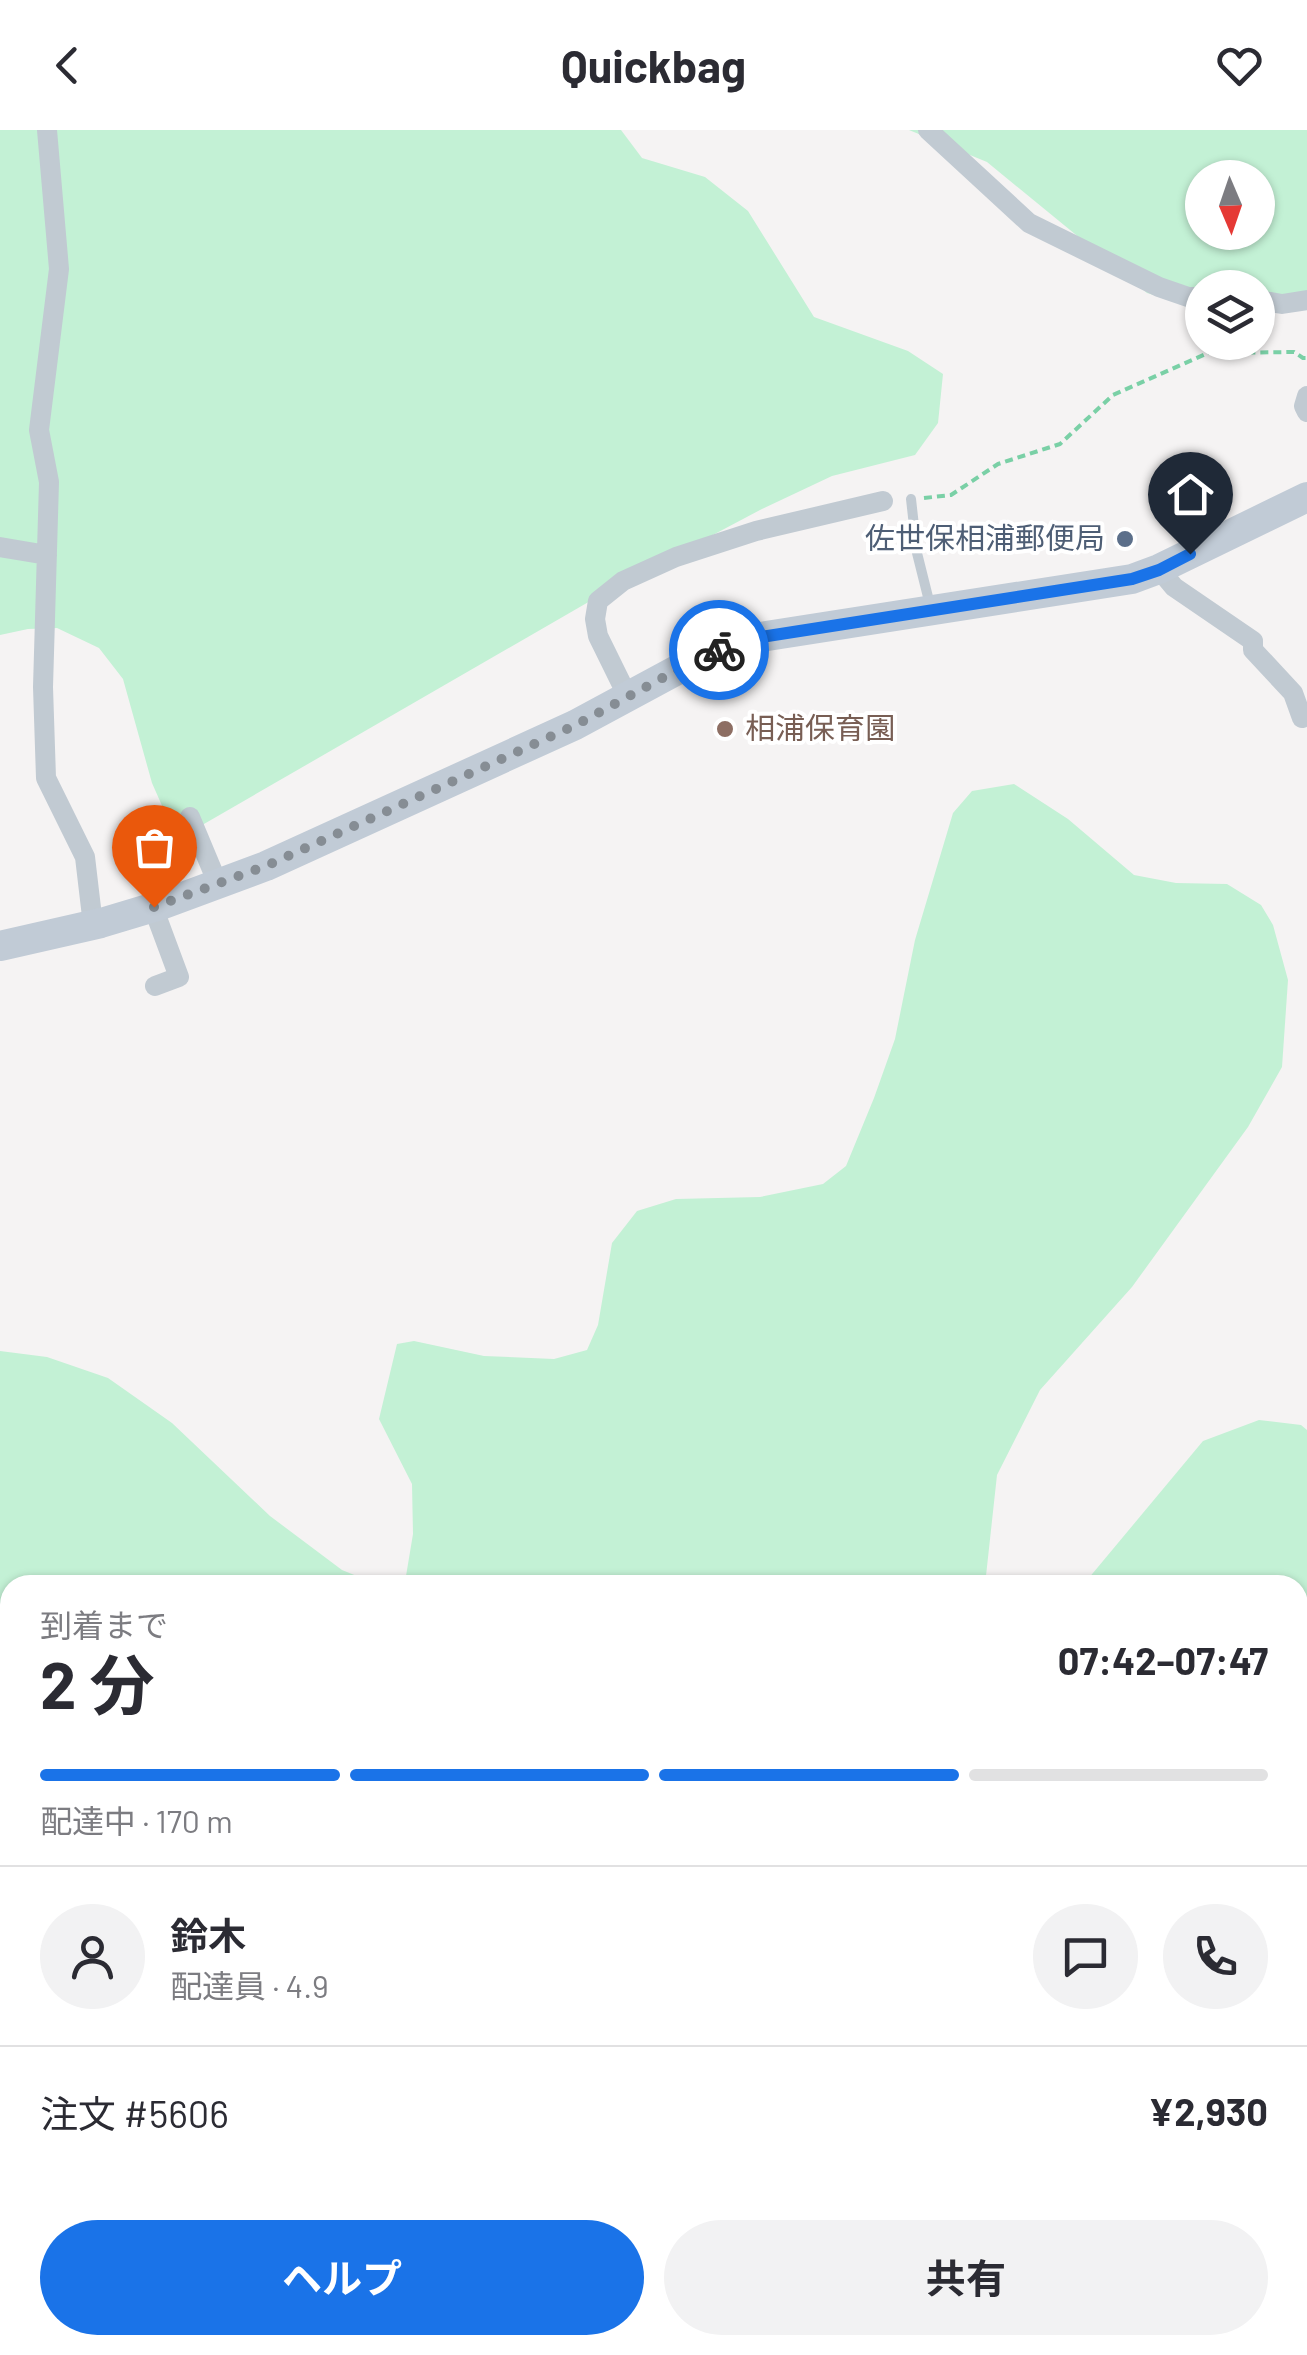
<!DOCTYPE html>
<html lang="ja">
<head>
<meta charset="utf-8">
<style>
	body { margin:0; font-family:Barlow,"Noto Sans JP",sans-serif; background:#f2f2f3; color:#2b2b33; height:100vh; display:flex; flex-direction:column; font-size:38px; white-space:nowrap }
	* { box-sizing:border-box; margin:0 }
	p { font-size:32px; color:#7c7c81 }
	.icon { flex:none; width:55px; height:55px; fill:none; stroke:currentColor; stroke-width:2; stroke-linecap:round; stroke-linejoin:round }
	.map { position:relative; flex:1; overflow:hidden }
	.drawer { position:absolute; left:0px; top:1445px; width:1308px; height:780px; display:flex; flex-direction:column; background:#fff; border-radius:30px 30px 0 0; box-shadow:0 2px 8px #0004 }
	.drawer>* { flex:none }
	.needle { width:65px; rotate:178deg }
	.controls { position:absolute; left:1185px; top:30px; display:grid; gap:20px }
	.controls a { display:grid; place-items:center; width:90px; height:90px; border-radius:50%; background:#fff; box-shadow:0 2px 8px #0004; font-size:50px }
	.pin { position:absolute; display:grid; place-items:center; width:85px; height:85px; color:#fff; margin:-102px -42px; border-radius:50% 50% 50% 0; rotate:-45deg; box-shadow:0 0 10px #0007 }
	.pin .icon { rotate:45deg }
	.courier { position:absolute; display:grid; place-items:center; width:100px; height:100px; margin:-50px; border:8px solid #1a73e8; border-radius:50%; background:#fff; color:#222; box-shadow:0 2px 12px #0007 }
	.head em { font-style:normal; font-weight:700 }
	.head div { display:flex; flex-direction:column-reverse }
	.head { display:flex; align-items:center; justify-content:space-between; height:170px; padding:0 40px }
	h1 { font-size:65px; font-weight:700; line-height:75px }
	.bar { display:grid; grid-template-columns:repeat(4,1fr); gap:15px 10px; align-content:center; height:120px; padding:0 40px }
	.bar i { height:12px; border-radius:8px; background:#e1e1e2 }
	.bar .active { background:#1a73e8 }
	.bar p { grid-column:span 4 }
	.line { display:flex; align-items:center; gap:25px; padding:0 40px; border-top:2px solid #e1e1e2 }
	.line div { flex:1 }
	.round { display:grid; place-items:center; flex:none; width:105px; height:105px; border-radius:52px; background:#f2f2f3 }
	.action { display:flex; gap:20px; margin-top:auto; padding:20px 40px }
	.action a { flex:1; height:115px; border-radius:60px; background:#1a73e8; color:#fff; font-size:40px; font-weight:700; line-height:115px; text-align:center }
	.action a+a { background:#f2f2f3; color:#2b2b33 }
	header { display:flex; justify-content:space-between; align-items:center; height:130px; padding:0 40px; background:#fff; font-size:45px; font-weight:700 }
	.map>svg:first-child { display:block }
	.green { fill:#c3f1d5; fill-rule:evenodd }
	.lines { fill:none; stroke-linecap:round; stroke-linejoin:round }
	.path { stroke:#7ad0a6; stroke-width:4; stroke-dasharray:8 5; stroke-linecap:butt }
	.lane { stroke:#c1cad2; stroke-width:10 }
	.street { stroke:#c1cad2; stroke-width:20 }
	.secondary { stroke:#c1cbd6; stroke-width:30 }
	.done { stroke:#868d94; stroke-width:10; stroke-dasharray:0 18 }
	.route { stroke:#1a73e8; stroke-width:12 }
	.service-dot { fill:#5c6f8a; stroke:#fff; stroke-width:4 }
	.education-dot { fill:#8d6e63; stroke:#fff; stroke-width:4 }
	.labels { text-anchor:middle; stroke-width:8; stroke-linejoin:round; paint-order:stroke }
	.service-label { font-size:30px; fill:#4e5e75; stroke:#fff; text-anchor:end }
	.education-label { font-size:30px; fill:#785e54; stroke:#fff; text-anchor:start }
</style>
</head>
<body>
<header><svg class="icon" aria-label="back" viewBox="0 0 24 24"><path d="M15 5l-7 7 7 7"/></svg>Quickbag<svg class="icon" aria-label="heart" viewBox="0 0 24 24"><path d="M12 20l-8-8c-3-5 5-10 8-4 3-6 11-1 8 4z"/></svg></header>
<div class="map">
<svg width="1307" height="2225" viewBox="0 0 1307 2225">
	<rect width="100%" height="100%" fill="#f5f3f3"/>
	<path class="green" d="M0 0H621L642 28 705 47 748 81 814 187 908 221 943 244 938 293 915 325 832 346 760 380 611 459 197 698 167 687 152 653 123 549 99 518 57 498 28 499 0 505Z
		M909 0H1307V175L1258 179V158H1202V179L1147 163 987 32ZM1202 48H1258V102H1202Z
		M1014 654 1068 689 1134 745 1176 753 1227 754 1261 775 1273 795 1288 850 1282 937 1248 997 1132 1157 1040 1260 997 1345 985 1455H398L406 1446 413 1404 412 1354 379 1289 397 1214 414 1211 484 1226 554 1229 587 1220 598 1195 612 1113 637 1081 676 1069 760 1067 823 1054 846 1036 874 968 895 909 915 810 953 683 972 661Z
		M0 1221 47 1227 108 1248 172 1293 270 1386 342 1440 379 1455H10V2215H1004L1002 2225H0Z
		M1259 1290 1301 1295 1307 1300V1515L1298 1511V1455H1083L1203 1311Z"/>
	<g class="lines">
		<path class="path" d="M924 368 951 365 998 334 1060 314 1113 265 1208 223 1294 222 1303 228H1307"/>
		<path class="lane" d="M911 369 917 423 930 475"/>
		<path class="street" d="M47 0 59 139 39 300 49 352 43 557 46 648 85 727 93 795
			M928 0 1029 93 1159 157 1188 167H1202
			M1258 170 1282 174 1307 170
			M1307 266 1304 276 1307 282
			M0 417 47 425
			M1159 439 1174 457 1253 511V520L1293 563 1302 588
			M628 567 598 506 595 489 598 471 623 451 676 427 756 401 883 371
			M190 687 218 754
			M153 777 179 847 155 856
			M1298 1601 1307 1595
			M1298 1626 1307 1634
			M1298 1738 1307 1726
			M1298 1898 1307 1886
			M1298 1955 1307 1962
			M1298 2076 1307 2084
			M1298 2168 1307 2156
			M1072 2225 1076 2215
			M1172 2225 1179 2215
			M1256 2225 1263 2215"/>
		<path class="secondary" d="M0 816 101 793 161 775 266 736 575 595 690 533 741 510 1132 449 1159 439 1307 367"/>
	</g>
	<g class="lines">
		<path class="done" d="M154 777 266 736 438 658 576 595 690 533 719 520"/>
		<path class="route" d="M719 520 742 510 1132 449 1159 440 1190 424"/>
	</g>
	<circle class="service-dot" cx="1125" cy="409" r="10"/>
	<circle class="education-dot" cx="725" cy="599" r="10"/>
	<g class="labels">
		<g class="service-label">
			<text x="1105" y="419">佐世保相浦郵便局</text>
		</g>
		<g class="education-label">
			<text x="745" y="609">相浦保育園</text>
		</g>
	</g>
</svg>
<div class="controls">
<a><svg class="needle" viewBox="-14 -14 28 28"><path d="M0-13l5 13h-10z" fill="#e53935"/><path d="M0 13l5-13h-10z" fill="#7c7c81"/></svg></a>
<a><svg class="icon" aria-label="layers" viewBox="0 0 24 24"><path d="M12 4l9 5-9 5-9-5zM3 14l9 5 9-5"/></svg></a>
</div>
<div class="pin" style="left:154px;top:777px;background:#ea580c"><svg class="icon" aria-label="bag" viewBox="0 0 24 24"><path d="M5 8h14l-1 12H6zM9 8a3 3 0 0 1 6 0"/></svg></div>
<div class="pin" style="left:1190px;top:424px;background:#1f2937"><svg class="icon" aria-label="home" viewBox="0 0 24 24"><path d="M3 11l9-7 9 7M6 9v11h12V9"/></svg></div>
<div class="courier" style="left:719px;top:520px"><svg class="icon" aria-label="bike" viewBox="0 0 24 24"><circle cx="6" cy="16" r="4"/><circle cx="18" cy="16" r="4"/><path d="M6 16l4-8h5l3 8M10 8l3 8H6M13 5h3"/></svg></div>
<section class="drawer">
<div class="head"><div><h1>2 分</h1><p>到着まで</p></div><em>07:42–07:47</em></div>
<div class="bar"><i class="active"></i><i class="active"></i><i class="active"></i><i></i><p>配達中 · 170 m</p></div>
<div class="line" style="height:180px"><a class="round"><svg class="icon" aria-label="person" viewBox="0 0 24 24"><circle cx="12" cy="8" r="4"/><path d="M4 21q1-7 8-7t8 7"/></svg></a><div><b>鈴木</b><p>配達員 · 4.9</p></div><a class="round"><svg class="icon" aria-label="chat" viewBox="0 0 24 24"><path d="M4 5h16v11H9l-5 4z"/></svg></a><a class="round"><svg class="icon" aria-label="phone" viewBox="0 0 24 24"><path d="M5 4h4l2 5-3 2q2 4 5 5l2-3 5 2v4C11 20 4 13 5 4z"/></svg></a></div>
<div class="line" style="height:130px"><div>注文 #5606</div><b>¥2,930</b></div>
<div class="action"><a>ヘルプ</a><a>共有</a></div>
</section>
</div>
</body>
</html>
